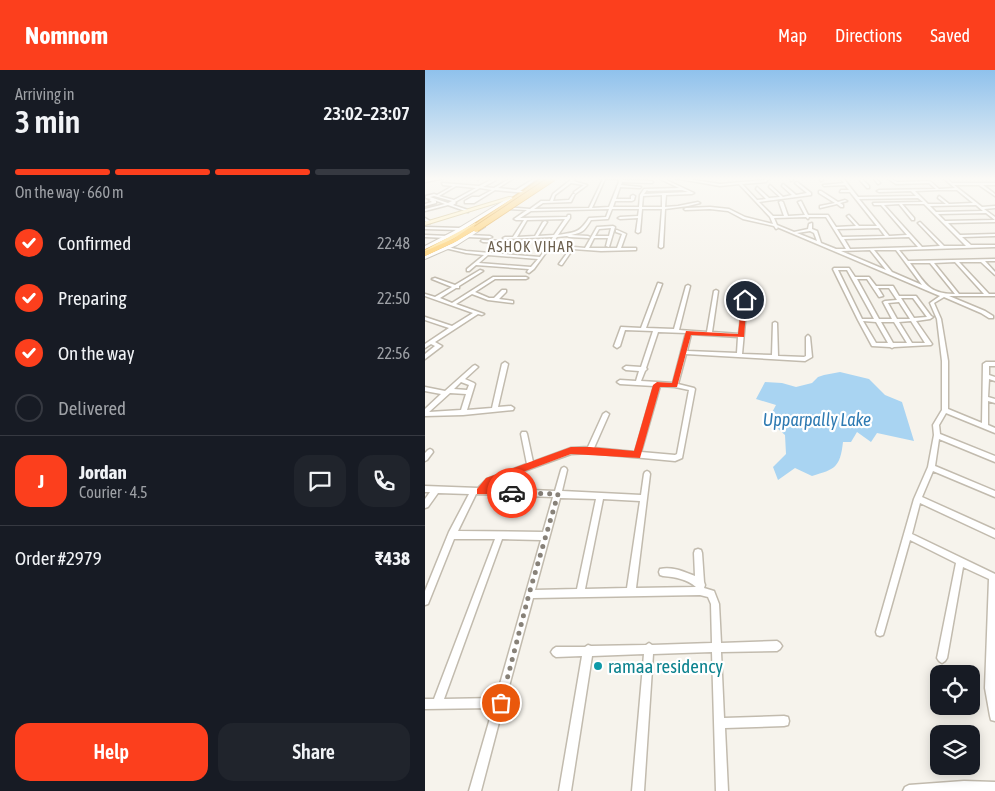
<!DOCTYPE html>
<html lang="en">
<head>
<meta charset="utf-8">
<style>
	body { margin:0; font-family:"Asap Condensed",sans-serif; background:#20242c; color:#f1f3f6; height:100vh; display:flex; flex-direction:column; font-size:19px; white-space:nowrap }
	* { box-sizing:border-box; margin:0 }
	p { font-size:16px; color:#9ea1a6 }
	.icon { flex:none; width:28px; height:28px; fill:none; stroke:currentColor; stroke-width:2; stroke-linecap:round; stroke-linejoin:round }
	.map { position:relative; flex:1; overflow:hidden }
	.panel { display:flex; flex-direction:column; background:#171b24; width:425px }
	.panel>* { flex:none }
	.controls { position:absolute; left:505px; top:595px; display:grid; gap:10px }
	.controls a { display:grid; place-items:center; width:50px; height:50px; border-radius:10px; background:#171b24; box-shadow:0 2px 12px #0003; font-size:25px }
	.pin { position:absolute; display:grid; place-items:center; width:42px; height:42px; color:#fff; margin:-21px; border:2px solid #fff; border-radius:50%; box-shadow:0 1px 5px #0007 }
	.courier { position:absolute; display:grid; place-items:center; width:50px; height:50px; margin:-25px; border:4px solid #fc3f1d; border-radius:50%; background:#fff; color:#222; box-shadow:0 1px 6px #0007 }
	.summary em { font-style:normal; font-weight:600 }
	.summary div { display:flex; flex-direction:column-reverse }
	.summary { display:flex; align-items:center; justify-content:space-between; height:85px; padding:0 15px }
	h1 { font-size:32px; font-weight:600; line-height:38px }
	.bar { display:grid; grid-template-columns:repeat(4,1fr); gap:8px 5px; align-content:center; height:60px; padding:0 15px }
	.bar i { height:6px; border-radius:4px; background:#363941 }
	.bar .current { background:#fc3f1d }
	.bar p { grid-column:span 4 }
	.line { display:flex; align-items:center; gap:12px; padding:0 15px; border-top:1px solid #363941 }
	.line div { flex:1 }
	.round { display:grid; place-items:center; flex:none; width:52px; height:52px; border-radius:15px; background:#20242c }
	ol { padding:0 15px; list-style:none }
	li { display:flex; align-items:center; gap:15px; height:55px }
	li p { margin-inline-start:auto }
	li .icon { padding:5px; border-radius:50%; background:#fc3f1d; color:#fff; stroke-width:4 }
	li:last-child { color:#9ea1a6 }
	li i { width:28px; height:28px; border:2px solid #363941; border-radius:50% }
	.primary-button { display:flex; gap:10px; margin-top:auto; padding:10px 15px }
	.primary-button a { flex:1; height:58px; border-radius:15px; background:#fc3f1d; color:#fff; font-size:20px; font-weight:600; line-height:58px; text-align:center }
	.primary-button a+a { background:#20242c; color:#f1f3f6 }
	header { display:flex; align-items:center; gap:30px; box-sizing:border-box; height:70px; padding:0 25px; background:#fc3f1d; color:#fff }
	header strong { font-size:24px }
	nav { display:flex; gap:28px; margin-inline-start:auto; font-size:18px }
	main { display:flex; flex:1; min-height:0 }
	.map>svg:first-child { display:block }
	.water { fill:#a9d4f2 }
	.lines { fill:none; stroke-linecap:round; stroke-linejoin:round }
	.minor-casing { stroke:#c2bbae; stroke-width:3 }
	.tertiary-casing { stroke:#c2bbae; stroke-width:2 }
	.secondary-casing { stroke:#d6c79b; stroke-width:2 }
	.primary-casing { stroke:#e6c16a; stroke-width:2 }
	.motorway-casing { stroke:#e0a43c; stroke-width:3 }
	.minor { fill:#fff; fill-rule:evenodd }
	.tertiary { fill:#fff; fill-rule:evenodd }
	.secondary { fill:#fff3cd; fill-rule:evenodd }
	.primary { fill:#ffe39c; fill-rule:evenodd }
	.motorway { fill:#ffcf6e; fill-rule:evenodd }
	.motorway-bridge-casing { stroke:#e0a43c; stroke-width:7; stroke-linecap:butt }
	.motorway-bridge { stroke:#ffcf6e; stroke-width:5.5 }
	.route { fill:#fc3f1d }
	.done { stroke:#878178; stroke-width:5; stroke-dasharray:0 9 }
	.culture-dot { fill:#0f9aa8; stroke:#fff; stroke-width:2 }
	.labels { text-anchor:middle; stroke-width:4.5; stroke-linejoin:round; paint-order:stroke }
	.far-neighbourhood-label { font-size:15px; letter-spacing:1px; fill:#6e6250; stroke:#fff }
	.water-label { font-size:18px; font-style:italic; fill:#2e7ab2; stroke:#fff }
	.near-culture-label { font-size:19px; fill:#0d838f; stroke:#fff; text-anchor:start }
</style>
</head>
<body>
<header>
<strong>Nomnom</strong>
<nav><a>Map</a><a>Directions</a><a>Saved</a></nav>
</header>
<main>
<section class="panel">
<div class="summary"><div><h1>3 min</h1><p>Arriving in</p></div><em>23:02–23:07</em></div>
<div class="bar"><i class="current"></i><i class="current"></i><i class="current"></i><i></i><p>On the way · 660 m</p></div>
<ol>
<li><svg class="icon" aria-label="check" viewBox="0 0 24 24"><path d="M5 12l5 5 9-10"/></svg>Confirmed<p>22:48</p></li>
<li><svg class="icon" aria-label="check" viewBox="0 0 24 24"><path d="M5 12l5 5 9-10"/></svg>Preparing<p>22:50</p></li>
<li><svg class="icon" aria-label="check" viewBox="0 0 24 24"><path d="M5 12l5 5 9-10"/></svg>On the way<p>22:56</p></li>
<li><i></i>Delivered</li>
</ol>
<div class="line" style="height:90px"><b class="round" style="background:#fc3f1d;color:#fff">J</b><div><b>Jordan</b><p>Courier · 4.5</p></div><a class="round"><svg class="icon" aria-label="chat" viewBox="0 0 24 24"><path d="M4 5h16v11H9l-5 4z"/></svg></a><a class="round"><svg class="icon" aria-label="phone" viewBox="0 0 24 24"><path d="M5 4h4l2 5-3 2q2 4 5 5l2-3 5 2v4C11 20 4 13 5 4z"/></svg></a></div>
<div class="line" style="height:65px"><div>Order #2979</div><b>₹438</b></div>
<div class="primary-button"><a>Help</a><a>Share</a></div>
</section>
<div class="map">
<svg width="570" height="721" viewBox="0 0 570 721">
	<rect width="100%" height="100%" fill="#f6f3ec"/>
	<path class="water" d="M415 302 444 309 460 325 477 332 489 371 452 363 446 372 432 362 426 372H418C415 398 410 399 387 406L370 398 353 410 348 397 361 384 360 365 343 350 351 335 331 329 340 312 357 313 371 317 387 313 393 307 399 305Z"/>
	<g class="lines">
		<g class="minor-casing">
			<path id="minor" d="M13 108H20L0 112V110Z
				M52 108H55L53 110 52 109Z
				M70 108 71 110 58 117 69 118 86 108H89L73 118 91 120 110 108H113L95 121H100V123L70 120 49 133H40V131L47 127H54L67 120 55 118 30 132 31 133 28 135 43 140V142L23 135 0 141V139L20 134 9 130 11 131V133L0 136V134L7 132 4 130 6 129 1 128V126L9 124 12 125 28 116 18 115 17 113 54 116ZM31 116 51 118 29 130 14 126ZM9 126 27 131 23 133 5 127Z
				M148 108H151L148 111 162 115 150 124 149 122 159 115 146 113 130 125 128 131 144 130 148 124H150L146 132 118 133 109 139 164 138 178 109 173 108H198V110L227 111 228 112 227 113 197 112 196 115 216 117 215 118 195 117 191 129H206V126L208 125 210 126 209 130 207 131H190L188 137H214L215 125 219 119 254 118 233 108H237L269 123 267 124 241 125 240 137 253 136 273 132 275 133 263 136 240 139 238 177 236 178 234 177 237 139H217L215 162 213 163 211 162 213 148 195 149 193 148 195 147 213 146 214 139H187L183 149 166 150C159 161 159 162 146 165L163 166 165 167 164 168 144 167 142 166 132 167 126 175 160 178 172 157 188 156 190 157 184 177 181 176 183 168H169L164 178H192L197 164 191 162V160H192L201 164 196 178H211V180L176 181 148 179 137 195H136L134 194 145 179 125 177 109 199 104 203 102 202 104 199 51 195 44 201H42V199L59 185 41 183 20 178 22 177 41 181 115 187 128 167 79 169 78 168 80 167H88L99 150H91L89 149 102 140 81 139 79 138 81 137 105 139 116 131H125L128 124ZM180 109H195L194 111 193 115 192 116V117L184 137 167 138ZM222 120 223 121 257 120 263 122 219 124ZM237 125V137H217L218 126ZM184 139 181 147 164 148C154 163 151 162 133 165L145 148V145H143L142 147 95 148 106 141ZM140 149 129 165 113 166 122 152 120 151 118 152 110 166 92 167 102 150ZM186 158 184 166H170L174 159ZM63 185 113 189 106 197 54 193Z
				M249 108H256L295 114 340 110 341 108H344L341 112 317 114 332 130 341 129 331 119 332 117 344 128 355 127 344 117 345 115 358 127 367 125 357 116 358 114 371 125 382 123 370 113 372 112 386 123V125L334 132 348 146H359L354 132 356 131 358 132 363 146 380 145 373 132 376 131 383 145H403L411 157 431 156 422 146 424 145 434 156H452L425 122H415L416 120H424L420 115 399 116 398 115 419 113 415 108H418L433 127 491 126 486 121 454 122 452 121 454 120 511 119 504 113 471 114 462 108H465L472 112 505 111 514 119 530 118 518 108H521L527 113H570V115H558L570 124V126L554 115H529L557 137 570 136V138L559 139 570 147V152L523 153 535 165 570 164V166L537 167 546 175H570V177L474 180 483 191 570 189V191H560L570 202V205L556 192H534L564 224H570V226H524L560 241 568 246V248H564L556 243 519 227 509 233 516 249 523 291V339L557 353 558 294 561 292H570V296H564V305L570 307V311L564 309 563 327 570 329V333L563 331V355L570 358V363L521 343 514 355 515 364 570 386V392L514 369 510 396 570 421V427L508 401 497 427 570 460V468L495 433 487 464 570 504V651L566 650 565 646 560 618 564 509 538 497 522 588 520 591 517 593 514 591 512 588 531 493 485 470 459 562 458 565 455 566 452 565 451 562 489 429 503 397 509 365 508 355 517 340V291L512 249 505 233 515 226 352 157 353 158 351 159 349 156 318 149 303 141 285 139 260 140 259 139 261 138 285 137 304 139 320 147 348 154 345 147 314 114 295 116ZM513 120H532L548 133 524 134 514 126 513 128 521 134H503L490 121ZM493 128 498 132 448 133 449 135H456L482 165 464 166 434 129ZM477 134H499L541 176H519L495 152 493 153 494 154 515 176 497 177 459 135 474 134 487 150H489V148ZM551 135 558 141 511 142 505 136ZM561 143 570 150 520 151 513 144ZM381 147 383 149 384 147H401L421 179H411L396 173 392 161 387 159V153L384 154 383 159 369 162 352 155 349 148ZM454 158 460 166 417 167 412 159ZM385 161 389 163 392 171 372 163ZM484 167 493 177 425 179 419 169ZM445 180 461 200 416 181ZM449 180H471L497 215 467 202ZM530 192 559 224H534L509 193ZM485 193H505L530 224C503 224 500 213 485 193Z
				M365 108H367L368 110 366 111Z
				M395 108H397L398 110 396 111Z
				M433 108H436L444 116V118H442Z
				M448 108H451L455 113 453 114Z
				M394 121H396L413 132 420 130 422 131 415 133 418 135V137H416L412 134 395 138V136L410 133 394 123Z
				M0 148 5 151V153H3L0 151Z
				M0 157 35 158 37 159 35 160 0 159Z
				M0 165 23 166 25 167 23 168 0 167Z
				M44 165 65 166 67 167 65 168 43 167V165Z
				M57 170 100 172 102 173 100 174 58 172 56 171Z
				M409 198H424L430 207H444L451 216H468L474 226H491L506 246 508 247 505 249 491 251 507 274 506 275 469 277 467 278 465 277 447 276 433 250 408 199ZM413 200H422L449 249H437ZM432 209H442L454 227 458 226 453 218H464L472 230 460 231 458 232 467 249H454ZM476 228H488L502 247 489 248ZM474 232 485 249H472L463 233ZM438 251 451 252 463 273H451ZM486 251 500 273H487L474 252ZM456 252H469L482 273H468Z
				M55 200 58 201 34 216V218H31L15 228 27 233 68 207H101L103 208 101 209H70L50 222 64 228H69L77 220H81V222L74 229 88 231V233L63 230 47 224 31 234 59 244 57 245 53 244 10 272 17 276 0 289V284L10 276 6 274 0 278V274L24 258 0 250V247L27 256 48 243 0 226V224L10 227 27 217 7 209 10 208 30 215Z
				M233 213 237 214 221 258 249 259 261 216 263 215 265 216 254 260 282 262 289 221 291 220 293 221 287 262 314 264 318 230 320 229 322 230 317 284 347 285 348 253 350 252 352 253 353 286 379 287 381 286V267L383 265 385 267 387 287 380 291 261 284 253 314 269 318 270 319 257 388 250 391 165 383 146 384 66 413 62 418 130 421 136 400 137 398 139 397 141 398 142 400 137 421 216 425 219 404 220 402 222 401 224 402 225 404 211 518 271 517C262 509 250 507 238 506L235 505 234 502 235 499C247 496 260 502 270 506L269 483 270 480 273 479 276 480 277 483 279 512 280 515 279 518 289 521 294 534 296 573 352 571 355 573 357 576 355 579 352 581 296 582 299 648 359 646 363 647 364 651 363 655 359 656 300 658 303 721H291L287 582 228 584 219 721H207L219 584 167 586 146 721H134L157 586 131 587 128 585 126 582 128 579 131 577H160L163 575 166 576 221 575 224 573 227 575 287 573 286 534 283 527 275 525 108 528 80 631 81 633 78 637 56 721H44L68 638 0 639V629H9L70 469H29L3 534 0 535V521L24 462 44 424 13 423 3 437 0 438V429L5 422H0V416L53 418 62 409 102 394 96 364 97 362H101L102 364 108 392 146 378 163 377 178 344 181 342 184 344 169 378 210 382 229 316 195 314 192 312 195 310 211 311 214 301 201 300 198 298 201 296 216 297 228 261 200 260 195 276 192 278 189 276 196 257 216 258ZM233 262 261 263 248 313 216 311 220 301 222 299 221 298ZM266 264 313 267 312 283 262 281ZM235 316 250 317 264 320 252 384 250 385 216 382ZM51 424 128 427 118 462 33 461ZM135 428 171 429 152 519 110 520ZM178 429 215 431 202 518 160 519ZM77 469 116 470 71 628 19 629Z
				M80 292 83 294 73 337 86 336 89 338 88 340 38 345 0 346V339L16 324 0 321V317L20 321 48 296 50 295 53 297 52 298 40 309 49 313 50 314 42 340 67 338 77 294ZM36 312 44 315 42 320 29 319ZM25 323 41 324 36 340 4 342Z
				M5 379 7 380 8 382 2 390 0 391V383L3 380Z
				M539 711 570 712V721H478L480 717 484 715Z"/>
		</g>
		<g class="tertiary-casing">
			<path id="tertiary" d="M85 127 88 128 33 163 0 179V176L29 161Z
				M57 156 60 157 32 175 0 189V186L28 173Z"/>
		</g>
		<g class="secondary-casing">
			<path id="secondary" d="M84 127 88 128 0 155V152Z"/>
		</g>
		<g class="primary-casing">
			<path id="primary" d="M50 153 53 155 52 156 0 184V180Z"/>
		</g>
		<g class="motorway-casing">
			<path id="motorway" d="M117 108H123L62 150V152L32 171 0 186V181L28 169Z"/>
		</g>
		<use href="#minor" class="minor"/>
		<use href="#tertiary" class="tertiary"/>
		<use href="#secondary" class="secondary"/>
		<use href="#primary" class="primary"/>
		<use href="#motorway" class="motorway"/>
		<g class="motorway-bridge-casing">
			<path id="motorway-bridge" d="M51 159 128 108"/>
		</g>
		<use href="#motorway-bridge" class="motorway-bridge"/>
	</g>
	<linearGradient id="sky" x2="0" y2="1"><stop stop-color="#8fc1ec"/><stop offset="0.52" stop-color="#fbfaf6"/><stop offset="1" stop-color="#fbfaf6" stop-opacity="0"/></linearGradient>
	<rect width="570" height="209" fill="url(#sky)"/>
	<path class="route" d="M320 228 322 230 319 267 266 265 252 317H235L215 388 146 384 68 413 64 418 87 419 90 420V425L52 424V419L61 408 146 377H165L209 381 228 315 232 312 247 313 261 261 313 264 317 230Z"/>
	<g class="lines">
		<path class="done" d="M76 633 104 524 133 424 87 423"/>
	</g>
	<circle class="culture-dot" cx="173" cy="596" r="5"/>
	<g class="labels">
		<g class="far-neighbourhood-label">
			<text x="106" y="182">ASHOK VIHAR</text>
		</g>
		<g class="water-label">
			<text x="392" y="356">Upparpally Lake</text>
		</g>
		<g class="near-culture-label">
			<text x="183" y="603">ramaa residency</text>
		</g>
	</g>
</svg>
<div class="controls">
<a><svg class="icon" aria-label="locate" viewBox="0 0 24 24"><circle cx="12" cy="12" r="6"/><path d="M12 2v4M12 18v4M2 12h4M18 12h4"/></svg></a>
<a><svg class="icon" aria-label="layers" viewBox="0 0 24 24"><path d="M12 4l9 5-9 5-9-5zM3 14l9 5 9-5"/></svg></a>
</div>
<div class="pin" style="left:76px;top:633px;background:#ea580c"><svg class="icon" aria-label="bag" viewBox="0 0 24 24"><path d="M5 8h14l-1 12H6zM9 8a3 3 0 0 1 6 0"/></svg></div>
<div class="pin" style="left:320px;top:230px;background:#1f2937"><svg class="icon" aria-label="home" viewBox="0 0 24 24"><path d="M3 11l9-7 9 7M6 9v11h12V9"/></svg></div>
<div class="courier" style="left:87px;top:423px"><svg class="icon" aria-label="car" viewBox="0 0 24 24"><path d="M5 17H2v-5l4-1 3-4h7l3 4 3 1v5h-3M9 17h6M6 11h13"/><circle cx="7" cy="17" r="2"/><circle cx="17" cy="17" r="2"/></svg></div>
</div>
</main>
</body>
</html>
